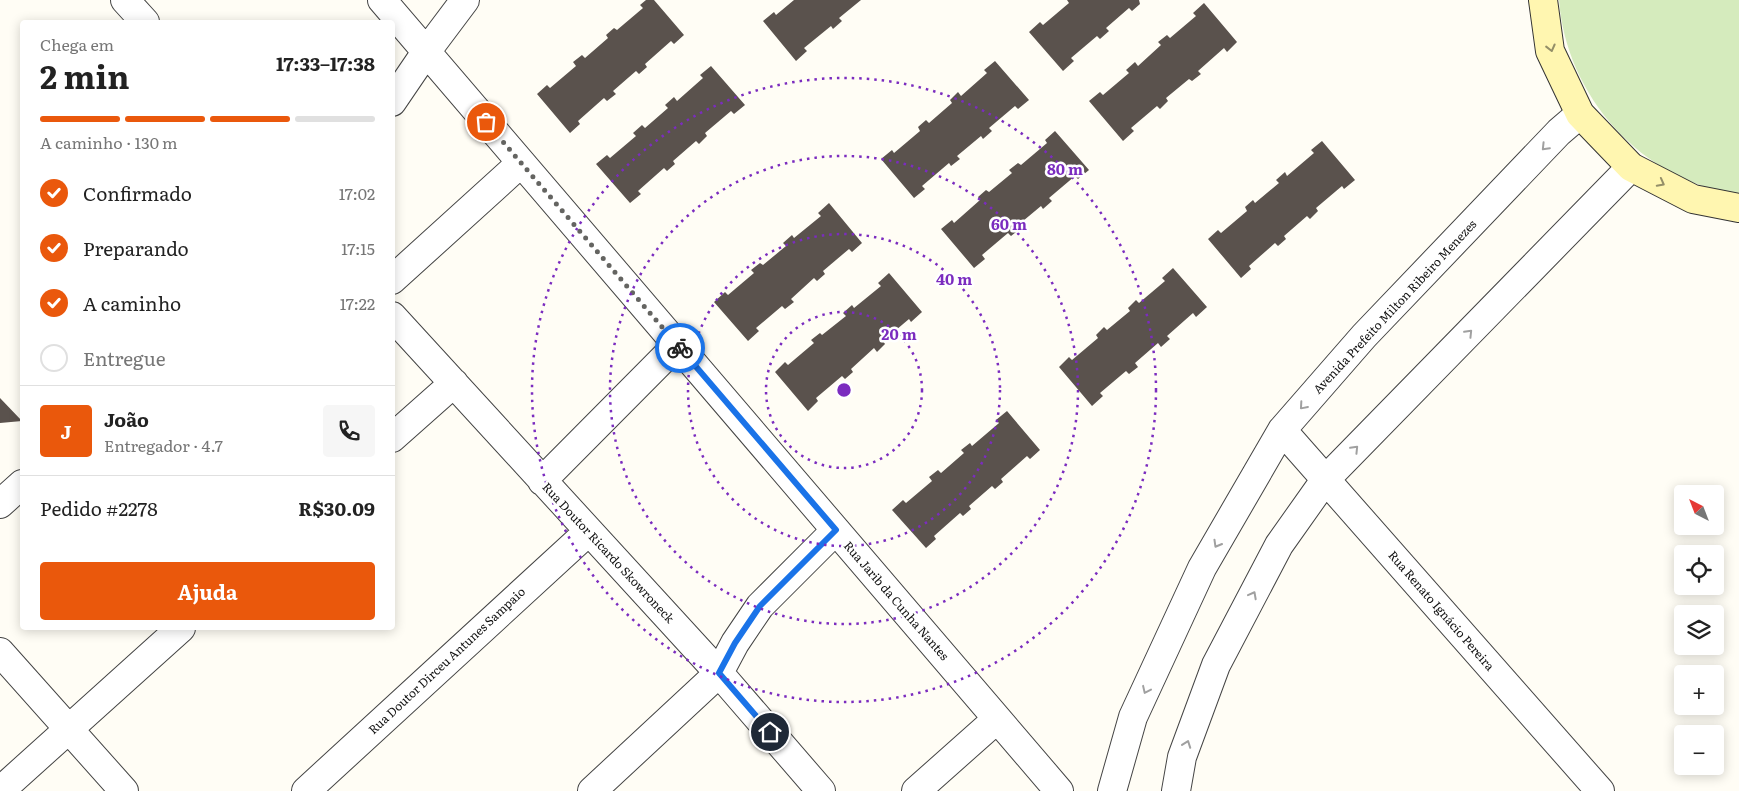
<!DOCTYPE html>
<html lang="pt">
<head>
<meta charset="utf-8">
<style>
	body { margin:0; font-family:Literata,serif; background:#f6f6f6; color:#222; height:100vh; display:flex; flex-direction:column; font-size:19px; white-space:nowrap }
	* { box-sizing:border-box; margin:0 }
	p { font-size:16px; color:#767676 }
	.icon { flex:none; width:28px; height:28px; fill:none; stroke:currentColor; stroke-width:2; stroke-linecap:round; stroke-linejoin:round }
	.map { position:relative; flex:1; overflow:hidden }
	.panel { position:absolute; left:20px; top:20px; width:375px; height:610px; display:flex; flex-direction:column; background:#fff; border-radius:5px; box-shadow:0 2px 12px #0003 }
	.panel>* { flex:none }
	.needle { width:32px; rotate:318deg }
	.tools { position:absolute; left:1674px; top:485px; display:grid; gap:10px }
	.tools a { display:grid; place-items:center; width:50px; height:50px; border-radius:5px; background:#fff; box-shadow:0 2px 12px #0003; font-size:25px }
	.pin { position:absolute; display:grid; place-items:center; width:42px; height:42px; color:#fff; margin:-21px; border:2px solid #fff; border-radius:50%; box-shadow:0 1px 5px #0007 }
	.courier { position:absolute; display:grid; place-items:center; width:50px; height:50px; margin:-25px; border:4px solid #1a73e8; border-radius:50%; background:#fff; color:#222; box-shadow:0 1px 6px #0007 }
	.overview em { font-style:normal; font-weight:700 }
	.overview div { display:flex; flex-direction:column-reverse }
	.overview { display:flex; align-items:center; justify-content:space-between; height:85px; padding:0 20px }
	h1 { font-size:32px; font-weight:700; line-height:38px }
	.bar { display:grid; grid-template-columns:repeat(4,1fr); gap:8px 5px; align-content:center; height:60px; padding:0 20px }
	.bar i { height:6px; border-radius:4px; background:#e0e0e0 }
	.bar .active { background:#ea580c }
	.bar p { grid-column:span 4 }
	.line { display:flex; align-items:center; gap:12px; padding:0 20px; border-top:1px solid #e0e0e0 }
	.line div { flex:1 }
	.round { display:grid; place-items:center; flex:none; width:52px; height:52px; border-radius:5px; background:#f6f6f6 }
	ol { padding:0 20px; list-style:none }
	li { display:flex; align-items:center; gap:15px; height:55px }
	li p { margin-inline-start:auto }
	li .icon { padding:5px; border-radius:50%; background:#ea580c; color:#fff; stroke-width:4 }
	li:last-child { color:#767676 }
	li i { width:28px; height:28px; border:2px solid #e0e0e0; border-radius:50% }
	.primary-button { display:flex; gap:10px; margin-top:auto; padding:10px 20px }
	.primary-button a { flex:1; height:58px; border-radius:5px; background:#ea580c; color:#fff; font-size:20px; font-weight:700; line-height:58px; text-align:center }
	.map>svg:first-child { display:block }
	.green { fill:#d5ebbd }
	.building { fill:#5a524d }
	.lines { fill:none; stroke-linecap:round; stroke-linejoin:round }
	.minor-casing { stroke:#444; stroke-width:30 }
	.secondary-casing { stroke:#333; stroke-width:30 }
	.minor { stroke:#fff; stroke-width:28 }
	.secondary { stroke:#fff6b0; stroke-width:28 }
	.oneway { stroke:#948f68 }
	.oneway2 { stroke:#a0a0a0 }
	.done { stroke:#646461; stroke-width:5; stroke-dasharray:0 9 }
	.route { stroke:#1a73e8; stroke-width:6 }
	.ring { fill:none; stroke:#7b2cbf; stroke-width:2.5; stroke-dasharray:2.5 5 }
	.labels { text-anchor:middle; stroke-width:5; stroke-linejoin:round; paint-order:stroke }
	.street-label { font-size:12px; fill:#111; stroke:#fff }
	.centre { fill:#7b2cbf; stroke:#fff; stroke-width:2.5 }
	.ring-label { font-size:15px; text-anchor:middle; font-weight:bold; fill:#7b2cbf; stroke:#fff; stroke-width:5; stroke-linejoin:round; paint-order:stroke }
</style>
</head>
<body>
<div class="map">
<svg width="1739" height="791" viewBox="0 0 1739 791">
	<rect width="100%" height="100%" fill="#fffdf5"/>
	<path class="green" d="M1559 0H1739V194C1642 182 1566 96 1559 0Z"/>
	<path class="building" d="M646 0H654L684 35 674 44 671 41 645 64 647 67 639 74 636 71 613 91 616 94 607 101 604 98 578 121 580 124 570 133 537 94 547 85 550 88 576 66 573 62 582 55 585 58 608 38 606 35 614 28 617 30 643 8 640 5Z
		M794 0H861L839 18 842 21 833 29 831 26 804 48 807 51 796 61 763 21 774 12 776 15Z
		M1067 0H1139L1140 4 1132 11 1129 8 1106 28 1109 31 1100 39 1097 36 1071 58 1074 61 1063 71 1029 32 1040 22 1043 25 1069 3Z
		M1204 3 1237 42 1227 52 1224 48 1198 71 1201 74 1192 81 1189 79 1166 98 1168 101 1160 109 1157 106 1131 128 1134 131 1123 141 1089 101 1100 92 1103 95 1129 73 1126 70 1135 62 1138 66 1161 45 1158 42 1167 35 1170 38 1196 16 1193 13Z
		M995 61 1029 100 1018 109 1015 106 989 128 992 131 983 139 981 136 957 156 960 159 951 166 949 163 922 186 925 189 914 198 881 159 892 150 894 153 920 131 918 127 926 120 929 123 952 103 950 100 958 92 961 96 987 73 984 70Z
		M711 66 745 105 734 114 731 111 705 133 707 136 699 144 696 141 673 161 675 164 667 171 664 168 638 191 641 194 630 203 596 164 607 155 610 158 636 136 633 133 642 125 645 128 668 108 665 105 674 97 677 101 703 78 700 75Z
		M1055 131 1089 170 1078 179 1075 176 1049 198 1052 201 1043 209 1041 206 1017 226 1020 229 1011 236 1008 233 982 255 985 259 974 268 941 229 952 220 954 223 980 200 978 197 986 190 989 192 1012 173 1009 170 1018 163 1021 165 1047 143 1045 140Z
		M1322 141 1355 180 1344 189 1342 186 1316 208 1318 211 1310 219 1307 216 1284 236 1286 239 1278 246 1275 243 1249 266 1251 269 1241 278 1208 239 1218 230 1221 233 1247 211 1245 207 1253 200 1255 203 1279 183 1276 180 1285 172 1287 176 1314 153 1311 150Z
		M829 203 862 243 852 252 849 249 823 271 825 274 817 281 814 278 791 299 794 302 785 309 782 306 756 328 759 331 748 341 714 302 725 292 728 295 754 273 751 270 760 263 763 265 786 246 783 243 792 235 794 238 821 216 818 213Z
		M1173 268 1207 307 1196 317 1193 313 1167 336 1170 339 1161 347 1158 343 1135 363 1138 367 1129 374 1126 371 1100 393 1103 396 1092 406 1059 367 1069 357 1072 360 1098 338 1096 335 1104 327 1107 330 1130 311 1128 308 1136 300 1139 303 1165 281 1162 278Z
		M889 273 922 312 911 322 909 319 883 341 885 344 877 352 874 348 851 369 853 372 845 379 842 376 816 398 818 401 808 411 775 372 785 362 788 365 814 343 811 340 820 333 822 335 846 316 843 313 852 305 854 308 881 286 878 283Z
		M0 398 22 421 0 423Z
		M1007 411 1040 450 1030 459 1027 456 1001 479 1003 482 995 489 992 486 969 506 971 509 963 516 960 513 934 536 936 539 926 548 892 510 903 500 906 503 932 481 929 477 938 470 941 473 964 453 961 450 970 443 972 446 999 423 996 420Z"/>
	<g class="lines">
		<g class="minor-casing">
			<path id="minor" d="M125 0 145 22
				M382 0 1059 791
				M392 102 426 52 465 0
				M392 280 521 163
				M392 316 719 673 821 791
				M1282 430 1600 791
				M392 438 454 383
				M542 481 677 345
				M0 504 22 484
				M0 652 124 791
				M0 791 181 628
				M306 791 588 532
				M592 791 719 673 735 643 760 606 835 531
				M916 791 997 719
				M1112 791 1133 717 1202 568 1282 430 1364 336 1559 132 1580 114
				M1176 791 1182 757 1216 665 1279 545 1325 480 1631 167"/>
		</g>
		<g class="secondary-casing">
			<path id="secondary" d="M1543 0 1550 51 1580 114 1631 167 1693 199 1739 208"/>
		</g>
		<use href="#minor" class="minor"/>
		<use href="#secondary" class="secondary"/>
	</g>
	<defs><path id="oneway-chevron" d="M-2-3.5L2.5 0L-2 3.5" fill="none" stroke-width="1.6" stroke-linecap="round" stroke-linejoin="round" transform="scale(1.25)"/></defs>
	<g class="oneway">
		<use href="#oneway-chevron" transform="translate(1551 48) rotate(76)"/>
		<use href="#oneway-chevron" transform="translate(1661 183) rotate(28)"/>
	</g>
	<g class="oneway2">
		<use href="#oneway-chevron" transform="translate(1545 147) rotate(134)"/>
		<use href="#oneway-chevron" transform="translate(1469 333) rotate(-46)"/>
		<use href="#oneway-chevron" transform="translate(1303 406) rotate(131)"/>
		<use href="#oneway-chevron" transform="translate(1355 449) rotate(-46)"/>
		<use href="#oneway-chevron" transform="translate(1217 544) rotate(120)"/>
		<use href="#oneway-chevron" transform="translate(1253 595) rotate(-62)"/>
		<use href="#oneway-chevron" transform="translate(1146 690) rotate(115)"/>
		<use href="#oneway-chevron" transform="translate(1187 744) rotate(-70)"/>
	</g>
	<g class="lines">
		<path class="done" d="M486 122 680 348"/>
		<path class="route" d="M680 348 836 530 760 606 735 643 719 673 770 732"/>
	</g>
	<g class="ring">
		<circle cx="844" cy="390" r="78"/>
		<circle cx="844" cy="390" r="156"/>
		<circle cx="844" cy="390" r="234"/>
		<circle cx="844" cy="390" r="312"/>
	</g>
	<g class="labels">
		<g class="street-label">
			<text transform="translate(1395 307) rotate(-47)" y="4">Avenida Prefeito Milton Ribeiro Menezes</text>
			<text transform="translate(608 553) rotate(47)" y="4">Rua Doutor Ricardo Skowroneck</text>
			<text transform="translate(896 601) rotate(49)" y="4">Rua Jarib da Cunha Nantes</text>
			<text transform="translate(1441 611) rotate(49)" y="4">Rua Renato Ignácio Pereira</text>
			<text transform="translate(447 661) rotate(-43)" y="4">Rua Doutor Dirceu Antunes Sampaio</text>
		</g>
	</g>
	<circle cx="844" cy="390" r="8" class="centre"/>
	<g class="ring-label">
		<text x="1065" y="175">80 m</text>
		<text x="1009" y="230">60 m</text>
		<text x="954" y="285">40 m</text>
		<text x="899" y="340">20 m</text>
	</g>
</svg>
<div class="tools">
<a><svg class="needle" viewBox="-14 -14 28 28"><path d="M0-13l5 13h-10z" fill="#e53935"/><path d="M0 13l5-13h-10z" fill="#767676"/></svg></a>
<a><svg class="icon" aria-label="locate" viewBox="0 0 24 24"><circle cx="12" cy="12" r="6"/><path d="M12 2v4M12 18v4M2 12h4M18 12h4"/></svg></a>
<a><svg class="icon" aria-label="layers" viewBox="0 0 24 24"><path d="M12 4l9 5-9 5-9-5zM3 14l9 5 9-5"/></svg></a>
<a>+</a>
<a>−</a>
</div>
<div class="pin" style="left:486px;top:122px;background:#ea580c"><svg class="icon" aria-label="bag" viewBox="0 0 24 24"><path d="M5 8h14l-1 12H6zM9 8a3 3 0 0 1 6 0"/></svg></div>
<div class="pin" style="left:770px;top:732px;background:#1f2937"><svg class="icon" aria-label="home" viewBox="0 0 24 24"><path d="M3 11l9-7 9 7M6 9v11h12V9"/></svg></div>
<div class="courier" style="left:680px;top:348px"><svg class="icon" aria-label="bike" viewBox="0 0 24 24"><circle cx="6" cy="16" r="4"/><circle cx="18" cy="16" r="4"/><path d="M6 16l4-8h5l3 8M10 8l3 8H6M13 5h3"/></svg></div>
<section class="panel">
<div class="overview"><div><h1>2 min</h1><p>Chega em</p></div><em>17:33–17:38</em></div>
<div class="bar"><i class="active"></i><i class="active"></i><i class="active"></i><i></i><p>A caminho · 130 m</p></div>
<ol>
<li><svg class="icon" aria-label="check" viewBox="0 0 24 24"><path d="M5 12l5 5 9-10"/></svg>Confirmado<p>17:02</p></li>
<li><svg class="icon" aria-label="check" viewBox="0 0 24 24"><path d="M5 12l5 5 9-10"/></svg>Preparando<p>17:15</p></li>
<li><svg class="icon" aria-label="check" viewBox="0 0 24 24"><path d="M5 12l5 5 9-10"/></svg>A caminho<p>17:22</p></li>
<li><i></i>Entregue</li>
</ol>
<div class="line" style="height:90px"><b class="round" style="background:#ea580c;color:#fff">J</b><div><b>João</b><p>Entregador · 4.7</p></div><a class="round"><svg class="icon" aria-label="phone" viewBox="0 0 24 24"><path d="M5 4h4l2 5-3 2q2 4 5 5l2-3 5 2v4C11 20 4 13 5 4z"/></svg></a></div>
<div class="line" style="height:65px"><div>Pedido #2278</div><b>R$30.09</b></div>
<div class="primary-button"><a>Ajuda</a></div>
</section>
</div>
</body>
</html>
